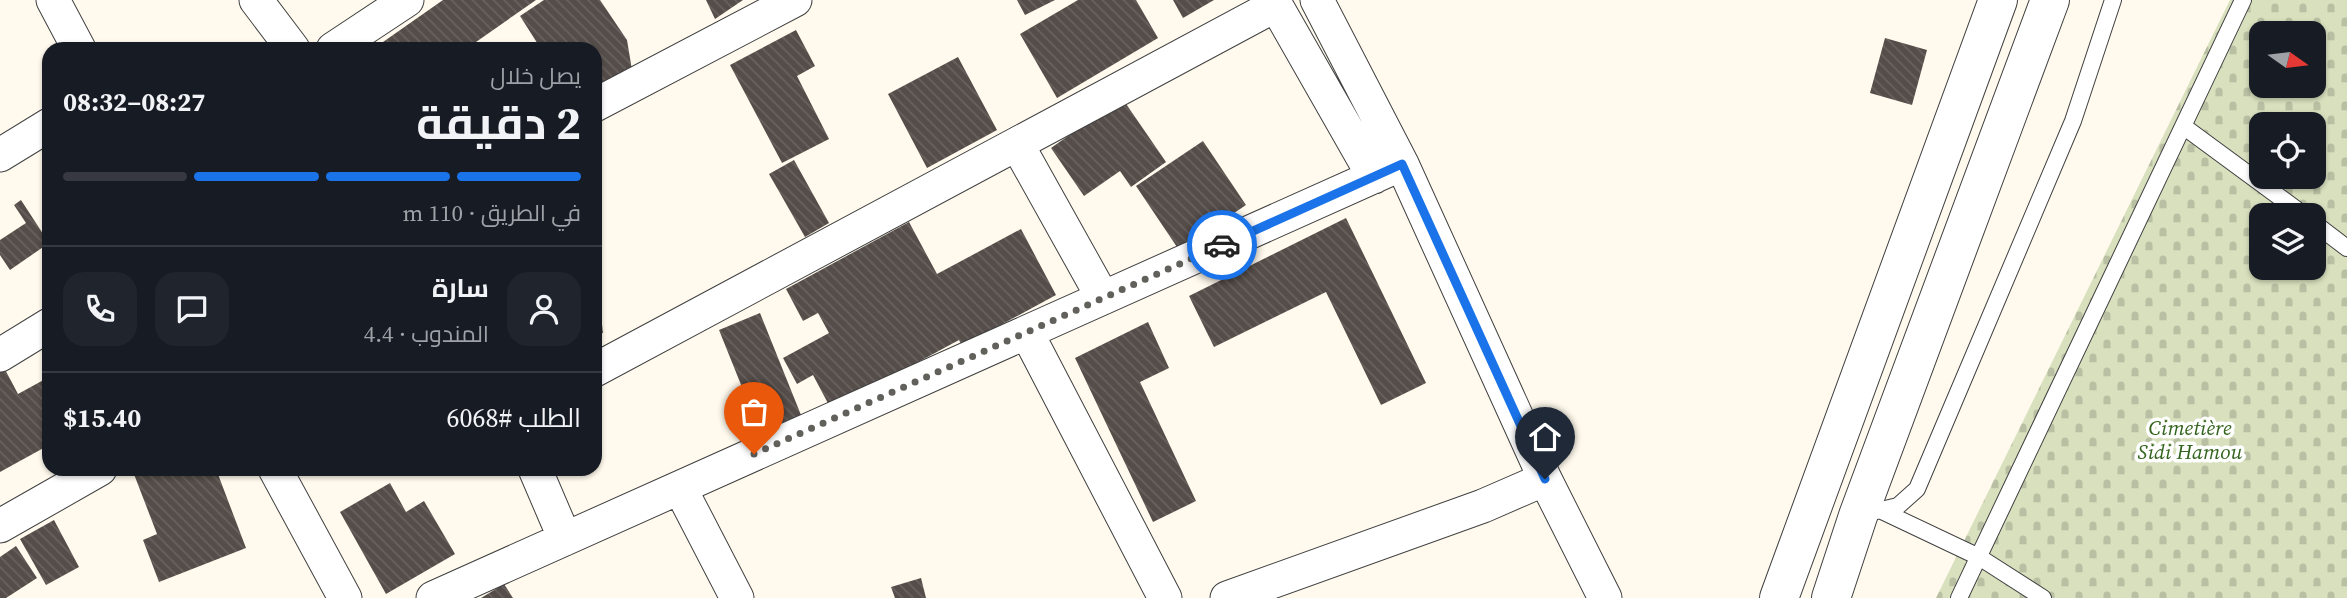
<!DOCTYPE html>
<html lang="ar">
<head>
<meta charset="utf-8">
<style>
	body { margin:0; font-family:"Source Serif 4",Cairo,serif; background:#20242c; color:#f1f3f6; direction:rtl; height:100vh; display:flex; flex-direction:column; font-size:26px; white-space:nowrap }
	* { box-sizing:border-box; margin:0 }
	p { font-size:23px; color:#9ea1a6 }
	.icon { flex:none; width:38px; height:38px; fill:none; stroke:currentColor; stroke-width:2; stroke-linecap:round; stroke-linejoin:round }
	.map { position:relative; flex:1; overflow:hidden; direction:ltr }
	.panel { position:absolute; left:42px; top:42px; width:560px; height:434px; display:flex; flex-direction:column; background:#171b24; border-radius:21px; box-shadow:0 2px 5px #0004; direction:rtl }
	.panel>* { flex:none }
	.needle { width:46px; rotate:104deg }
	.buttons { position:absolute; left:2249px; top:21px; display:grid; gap:14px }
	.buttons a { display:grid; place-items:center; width:77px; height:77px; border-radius:14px; background:#171b24; box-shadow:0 2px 5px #0004; font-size:35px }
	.pin { position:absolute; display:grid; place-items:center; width:60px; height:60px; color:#fff; margin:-72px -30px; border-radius:50% 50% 50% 0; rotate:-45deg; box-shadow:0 0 7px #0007 }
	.pin .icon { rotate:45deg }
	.courier { position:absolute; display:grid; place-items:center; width:70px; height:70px; margin:-35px; border:5px solid #1a73e8; border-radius:50%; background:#fff; color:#222; box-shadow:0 2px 9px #0007 }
	.headline em { font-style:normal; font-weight:700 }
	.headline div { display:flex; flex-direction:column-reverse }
	.headline { display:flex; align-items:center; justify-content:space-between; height:119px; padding:0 21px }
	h1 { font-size:46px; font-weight:700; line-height:52px }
	.bar { display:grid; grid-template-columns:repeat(4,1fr); gap:10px 7px; align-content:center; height:84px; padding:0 21px }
	.bar i { height:9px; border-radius:5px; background:#363941 }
	.bar .on { background:#1a73e8 }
	.bar p { grid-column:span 4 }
	.line { display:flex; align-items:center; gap:18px; padding:0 21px; border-top:2px solid #363941 }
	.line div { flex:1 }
	.round { display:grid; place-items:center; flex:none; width:74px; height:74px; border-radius:21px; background:#20242c }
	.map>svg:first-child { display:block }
	.cemetery { fill:url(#cemetery-stones); fill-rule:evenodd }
	.building { fill:url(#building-back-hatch) }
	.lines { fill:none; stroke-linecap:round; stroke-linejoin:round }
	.service-casing { stroke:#404040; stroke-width:18 }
	.minor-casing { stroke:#404040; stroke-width:35 }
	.tertiary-casing { stroke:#404040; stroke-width:40 }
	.service { stroke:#fff; stroke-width:16 }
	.minor { stroke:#fff; stroke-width:33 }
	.tertiary { stroke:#fff; stroke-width:38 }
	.done { stroke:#62605b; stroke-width:7; stroke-dasharray:0 12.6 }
	.route { stroke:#1a73e8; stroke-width:9 }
	.labels { text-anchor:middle; stroke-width:7; stroke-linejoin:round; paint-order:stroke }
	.park-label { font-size:21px; font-style:italic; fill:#32641d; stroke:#fff }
</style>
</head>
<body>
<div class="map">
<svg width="2347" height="598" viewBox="0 0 2347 598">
	<defs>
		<pattern id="cemetery-stones" width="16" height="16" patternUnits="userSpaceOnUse" patternTransform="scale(1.75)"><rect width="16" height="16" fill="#d8e0be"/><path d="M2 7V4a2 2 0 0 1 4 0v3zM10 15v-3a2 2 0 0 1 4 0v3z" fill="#b8bfa2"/></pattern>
		<pattern id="building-back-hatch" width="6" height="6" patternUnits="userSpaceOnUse" patternTransform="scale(1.75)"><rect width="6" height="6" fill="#554d49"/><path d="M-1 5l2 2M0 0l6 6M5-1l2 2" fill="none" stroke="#68625f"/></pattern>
	</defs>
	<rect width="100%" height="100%" fill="#fffaed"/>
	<path class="cemetery" d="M2230 0H2347V598H1936ZM2261 33H2314V86H2261ZM2261 124H2314V177H2261ZM2261 215H2314V268H2261Z"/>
	<path class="building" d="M443 0H536L466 49H373Z
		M544 0H600L627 40 633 76 595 102V49H541L520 16Z
		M706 0H743L715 19Z
		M1017 0H1055L1025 15Z
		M1078 0H1136L1158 38 1057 98 1020 34Z
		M1173 0H1214L1183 18Z
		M796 30 815 66 797 76 829 139 782 163 730 65Z
		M1885 38 1927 50 1912 105 1870 93Z
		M958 57 997 130 927 168 888 94Z
		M1122 98 1166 162 1131 187 1120 171 1084 196 1051 148Z
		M1203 141 1246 205 1179 250 1136 186Z
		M794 160 829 223 805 237 769 174Z
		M21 200 49 243 10 270 0 255V240L26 223 14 205Z
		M1346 218 1426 383 1381 405 1326 292 1214 347 1189 296Z
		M909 222 937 274 1021 229 1056 295 962 346 959 340 831 409 813 375 797 384 783 358 829 333 818 313 803 321 786 289Z
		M598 291 603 333 595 334V292Z
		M760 313 801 415 760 432 719 330Z
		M1148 322 1169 368 1140 382 1196 501 1153 522 1075 358Z
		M0 360 18 394 49 377V445L0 472Z
		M132 469H216L246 548 159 582 143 540 157 534Z
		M390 483 406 512 424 501 455 554 386 594 340 512Z
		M54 520 79 567 46 585 20 539Z
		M16 546 37 578 6 598H0V557Z
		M921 578 926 598H895L891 587Z
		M504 584 513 598H481Z"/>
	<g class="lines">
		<g class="service-casing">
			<path id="service" d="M2183 126 2304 215
				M2314 223 2347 248
				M1882 511 1979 557 2043 598
				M1859 515 1898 506 1917 489 2073 121 2113 0
				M1959 598 2243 0"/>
		</g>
		<g class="minor-casing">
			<path id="minor" d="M53 0 79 49
				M256 0 293 49
				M1273 0 1374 177
				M1317 0 1402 164 1545 479 1605 598
				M333 49 407 0
				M595 105 795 0
				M1017 144 1103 298
				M0 155 49 125
				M1027 333 1165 598
				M0 355 49 325
				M595 370 1276 5
				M275 469 345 598
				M535 469 565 539
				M680 488 737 598
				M0 526 100 469
				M433 598 1402 164
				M1227 598 1483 506 1545 479"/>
		</g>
		<g class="tertiary-casing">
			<path id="tertiary" d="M1779 598 1998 0
				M1831 598 1858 516 2050 0"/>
		</g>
		<use href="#service" class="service"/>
		<use href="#minor" class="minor"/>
		<use href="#tertiary" class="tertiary"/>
	</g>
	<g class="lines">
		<path class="done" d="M754 454 1222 245"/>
		<path class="route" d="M1222 245 1402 164 1545 479"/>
	</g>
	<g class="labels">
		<g class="park-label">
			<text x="2190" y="435">Cimetière<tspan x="2190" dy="24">Sidi Hamou</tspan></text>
		</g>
	</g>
</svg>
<div class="buttons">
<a><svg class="needle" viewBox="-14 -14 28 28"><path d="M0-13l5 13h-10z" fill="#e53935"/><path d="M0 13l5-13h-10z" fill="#9ea1a6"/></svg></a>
<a><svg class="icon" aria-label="locate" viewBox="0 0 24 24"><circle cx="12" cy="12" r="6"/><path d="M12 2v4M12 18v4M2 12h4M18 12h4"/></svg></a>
<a><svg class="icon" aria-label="layers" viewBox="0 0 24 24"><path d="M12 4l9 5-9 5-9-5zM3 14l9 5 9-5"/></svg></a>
</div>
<div class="pin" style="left:754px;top:454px;background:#ea580c"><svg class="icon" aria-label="bag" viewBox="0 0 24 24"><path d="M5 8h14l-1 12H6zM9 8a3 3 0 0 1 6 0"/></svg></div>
<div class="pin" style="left:1545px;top:479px;background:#1f2937"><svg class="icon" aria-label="home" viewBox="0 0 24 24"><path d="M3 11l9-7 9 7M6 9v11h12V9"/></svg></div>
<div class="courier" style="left:1222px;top:245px"><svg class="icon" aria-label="car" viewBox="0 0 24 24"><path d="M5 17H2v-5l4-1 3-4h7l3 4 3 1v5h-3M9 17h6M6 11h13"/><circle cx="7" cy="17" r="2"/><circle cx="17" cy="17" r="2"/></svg></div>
<section class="panel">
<div class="headline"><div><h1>2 دقيقة</h1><p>يصل خلال</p></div><em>08:27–08:32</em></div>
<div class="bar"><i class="on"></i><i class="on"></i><i class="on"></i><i></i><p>في الطريق · 110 m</p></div>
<div class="line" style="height:126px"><a class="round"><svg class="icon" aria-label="person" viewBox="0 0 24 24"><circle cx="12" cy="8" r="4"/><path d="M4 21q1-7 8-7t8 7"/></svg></a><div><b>سارة</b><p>المندوب · 4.4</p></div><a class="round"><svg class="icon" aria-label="chat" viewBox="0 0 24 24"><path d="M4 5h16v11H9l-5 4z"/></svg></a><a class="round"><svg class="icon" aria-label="phone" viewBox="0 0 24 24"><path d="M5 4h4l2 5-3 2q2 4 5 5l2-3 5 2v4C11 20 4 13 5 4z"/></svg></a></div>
<div class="line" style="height:91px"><div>الطلب #6068</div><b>$15.40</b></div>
</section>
</div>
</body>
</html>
